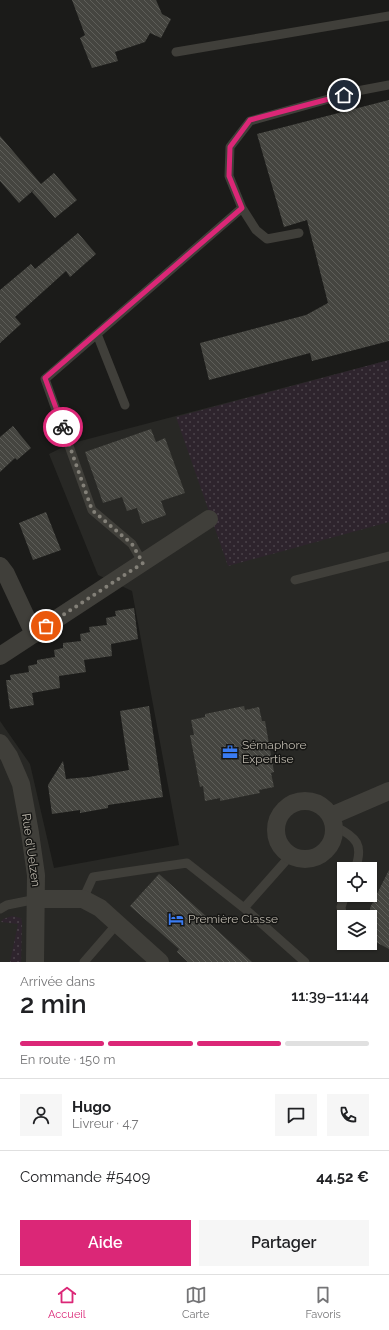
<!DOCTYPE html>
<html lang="fr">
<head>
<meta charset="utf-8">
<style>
	body { margin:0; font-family:Raleway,sans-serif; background:#f6f6f6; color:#202124; height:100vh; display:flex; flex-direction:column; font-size:15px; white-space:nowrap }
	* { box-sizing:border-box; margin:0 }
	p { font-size:13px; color:#757577 }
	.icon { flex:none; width:22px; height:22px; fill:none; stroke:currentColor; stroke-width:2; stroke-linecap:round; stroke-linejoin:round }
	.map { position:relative; height:962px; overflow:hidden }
	.panel { display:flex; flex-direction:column; background:#fff; flex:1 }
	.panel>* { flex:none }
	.tools { position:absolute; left:337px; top:862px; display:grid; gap:8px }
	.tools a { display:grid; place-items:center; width:40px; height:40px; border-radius:0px; background:#fff; box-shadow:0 1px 3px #0004; font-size:20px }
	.pin { position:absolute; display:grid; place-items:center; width:34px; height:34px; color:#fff; margin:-17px; border:2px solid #fff; border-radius:50%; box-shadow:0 1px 4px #0007 }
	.courier { position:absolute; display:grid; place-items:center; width:40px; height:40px; margin:-20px; border:3px solid #db2777; border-radius:50%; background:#fff; color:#222; box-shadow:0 1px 5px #0007 }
	.headline em { font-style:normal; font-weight:600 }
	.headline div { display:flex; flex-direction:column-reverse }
	.headline { display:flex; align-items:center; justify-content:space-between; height:68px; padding:0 20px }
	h1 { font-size:26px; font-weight:600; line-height:30px }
	.bar { display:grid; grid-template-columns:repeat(4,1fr); gap:6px 4px; align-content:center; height:48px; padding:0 20px }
	.bar i { height:5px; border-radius:3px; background:#e0e0e0 }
	.bar .active { background:#db2777 }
	.bar p { grid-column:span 4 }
	.line { display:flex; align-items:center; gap:10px; padding:0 20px; border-top:1px solid #e0e0e0 }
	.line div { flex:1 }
	.round { display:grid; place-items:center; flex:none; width:42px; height:42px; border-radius:0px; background:#f6f6f6 }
	.cta { display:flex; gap:8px; margin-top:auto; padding:8px 20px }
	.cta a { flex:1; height:46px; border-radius:0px; background:#db2777; color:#fff; font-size:16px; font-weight:600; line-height:46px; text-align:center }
	.cta a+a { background:#f6f6f6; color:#202124 }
	.menu { display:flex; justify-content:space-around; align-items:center; height:56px; border-top:1px solid #e0e0e0; background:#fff; font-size:11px; color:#757577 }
	.menu a { display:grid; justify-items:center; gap:2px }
	.menu .active { color:#db2777 }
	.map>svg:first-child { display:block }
	.built { fill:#282825; fill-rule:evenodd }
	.grass { fill:url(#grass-dots) }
	.building { fill:url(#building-back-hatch) }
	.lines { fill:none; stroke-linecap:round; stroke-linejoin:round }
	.service { stroke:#403f3a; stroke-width:9 }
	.minor { stroke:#403f3a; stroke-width:18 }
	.done { stroke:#838078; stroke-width:4; stroke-dasharray:0 7.2 }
	.route { stroke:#db2777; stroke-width:5 }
	.labels { text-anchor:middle; stroke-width:3; stroke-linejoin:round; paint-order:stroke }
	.poi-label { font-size:12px; fill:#bbb6ab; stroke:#161614; text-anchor:start }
	.street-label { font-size:12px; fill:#bbb6ab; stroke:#161614 }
</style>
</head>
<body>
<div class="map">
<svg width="389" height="962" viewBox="0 0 389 962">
	<defs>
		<pattern id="grass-dots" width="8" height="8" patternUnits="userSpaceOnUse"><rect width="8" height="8" fill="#2e242d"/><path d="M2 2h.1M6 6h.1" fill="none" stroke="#4a4249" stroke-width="1.8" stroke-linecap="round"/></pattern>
		<pattern id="building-back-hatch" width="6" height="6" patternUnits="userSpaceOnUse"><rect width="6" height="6" fill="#454540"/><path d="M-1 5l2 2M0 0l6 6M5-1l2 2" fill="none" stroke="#5e5e59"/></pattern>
	</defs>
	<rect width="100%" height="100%" fill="#1b1b19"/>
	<path class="built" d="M389 360V962H0V721L30 764 54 868 179 845 132 591 98 575 49 454 69 444ZM344 869H370V895H344ZM344 917H370V943H344Z"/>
	<path class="grass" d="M389 360V522L228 566 176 417Z
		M12 916 21 918 22 923 21 962H10L18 924 1 922 3 919Z"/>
	<path class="building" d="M72 0H156L162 14 171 19 161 38 150 33 145 42 115 52 118 61 92 68 80 38 85 35Z
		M389 100V341L312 361 310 353 209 380 200 343 306 315 328 303 307 220 284 227 257 134Z
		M0 136 41 184 54 173 77 200 55 218 32 192 37 187 19 203 0 181Z
		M78 233 96 254 70 277 66 271 15 317 21 324 0 343V290L31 264 35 269Z
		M13 426 31 448 17 460 15 458 0 472V437Z
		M151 429 156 442 165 438 185 493 161 501 166 515 142 524 137 508 127 511 122 497 103 503 85 452Z
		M46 512 61 550 33 560 19 523Z
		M134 608 138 639 111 644 112 656 84 660 86 672 59 676 60 688 32 693 34 705 10 709 6 680H11L10 675 29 672 28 666 37 664V660L55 657 54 650 63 648V643L81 641 80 634 90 632 89 627 107 625 106 618 116 616 115 611Z
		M149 706 163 797 108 805V808L80 813V810L52 814 48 785 63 761 66 779 89 777 129 770 120 711Z
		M244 706 245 710 259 707 262 721H265L274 772 271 773 274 787 259 790 260 793 220 801V798L205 801 203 786 200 787 190 735H194L191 720 205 717V714Z
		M389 870V949L370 939V908Z
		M159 874 208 918 206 920 252 962H188L177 952 179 949 130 906Z"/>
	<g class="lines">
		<path class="service" d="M176 52 389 16
			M299 233 267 239 256 230 242 208 229 176 230 147 250 121 357 91 389 85
			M97 334 125 405
			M143 563 132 544 92 510 45 379 242 208
			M295 580 389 556
			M334 826C357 837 364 845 355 869
			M83 899 93 877 187 863 244 908 305 962
			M244 908 291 855
			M0 909 7 905 37 899
			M344 924 341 907 345 895
			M84 962 117 924"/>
		<path class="minor" d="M0 566 6 574 34 634
			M0 656 209 519
			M0 743 9 756 21 784 30 833 36 875 35 962
			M276 830a29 29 0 1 1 58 0a29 29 0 1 1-58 0Z
			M331 816 389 791
			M37 899H83L100 908 160 962"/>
	</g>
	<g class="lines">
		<path class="done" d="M46 626 143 563 132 544 92 510 63 427"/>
		<path class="route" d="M63 427 45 378 242 208 229 176 230 147 250 120 344 95"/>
	</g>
	<defs>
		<g id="office-bare" transform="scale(1.2)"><path d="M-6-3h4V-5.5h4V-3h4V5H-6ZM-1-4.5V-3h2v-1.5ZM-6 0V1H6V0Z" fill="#397bf3" stroke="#161614" stroke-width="2.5" paint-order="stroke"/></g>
		<g id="hotel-bare" transform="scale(1.2)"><path d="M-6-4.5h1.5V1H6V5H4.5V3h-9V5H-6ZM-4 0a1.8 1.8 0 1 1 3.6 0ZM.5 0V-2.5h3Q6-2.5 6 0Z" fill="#397bf3" stroke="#161614" stroke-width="2.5" paint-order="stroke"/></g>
	</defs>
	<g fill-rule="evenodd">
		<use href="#office-bare" x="230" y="752"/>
		<use href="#hotel-bare" x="176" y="919"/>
	</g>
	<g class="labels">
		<g class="poi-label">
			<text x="242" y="749">Sémaphore<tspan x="242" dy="14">Expertise</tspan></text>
			<text x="188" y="923">Première Classe</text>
		</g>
		<g class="street-label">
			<text transform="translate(31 850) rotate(82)" y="4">Rue d'Uelzen</text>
		</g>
	</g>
</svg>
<div class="tools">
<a><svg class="icon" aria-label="locate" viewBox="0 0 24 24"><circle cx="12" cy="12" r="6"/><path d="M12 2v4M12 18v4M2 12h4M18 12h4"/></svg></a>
<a><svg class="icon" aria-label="layers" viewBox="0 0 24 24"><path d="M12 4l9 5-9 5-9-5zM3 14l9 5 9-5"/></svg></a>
</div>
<div class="pin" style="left:46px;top:626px;background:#ea580c"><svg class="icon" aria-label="bag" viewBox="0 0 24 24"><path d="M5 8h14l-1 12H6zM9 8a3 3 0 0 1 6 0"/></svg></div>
<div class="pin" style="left:344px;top:95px;background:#1f2937"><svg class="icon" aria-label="home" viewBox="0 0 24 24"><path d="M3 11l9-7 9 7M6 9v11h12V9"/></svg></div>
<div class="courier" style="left:63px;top:427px"><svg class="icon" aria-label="bike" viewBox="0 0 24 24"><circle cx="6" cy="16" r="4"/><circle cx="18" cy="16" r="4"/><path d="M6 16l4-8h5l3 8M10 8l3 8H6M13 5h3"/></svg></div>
</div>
<section class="panel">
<div class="headline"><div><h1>2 min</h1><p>Arrivée dans</p></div><em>11:39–11:44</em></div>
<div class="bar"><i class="active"></i><i class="active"></i><i class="active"></i><i></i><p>En route · 150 m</p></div>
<div class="line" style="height:72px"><a class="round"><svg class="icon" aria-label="person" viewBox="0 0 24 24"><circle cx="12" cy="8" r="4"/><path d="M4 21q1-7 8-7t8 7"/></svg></a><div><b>Hugo</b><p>Livreur · 4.7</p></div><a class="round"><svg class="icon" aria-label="chat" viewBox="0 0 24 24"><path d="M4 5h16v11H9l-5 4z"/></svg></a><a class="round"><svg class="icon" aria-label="phone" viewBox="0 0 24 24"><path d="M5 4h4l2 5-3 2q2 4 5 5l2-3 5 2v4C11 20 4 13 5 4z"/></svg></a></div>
<div class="line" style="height:52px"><div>Commande #5409</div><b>44.52 €</b></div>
<div class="cta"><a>Aide</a><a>Partager</a></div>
</section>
<nav class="menu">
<a class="active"><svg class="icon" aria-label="home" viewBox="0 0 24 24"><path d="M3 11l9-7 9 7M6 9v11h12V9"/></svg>Accueil</a>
<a><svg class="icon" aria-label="map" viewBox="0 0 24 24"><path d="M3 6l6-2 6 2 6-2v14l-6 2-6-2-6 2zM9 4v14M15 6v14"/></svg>Carte</a>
<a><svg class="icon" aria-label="saved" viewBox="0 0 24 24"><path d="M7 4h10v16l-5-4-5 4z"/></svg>Favoris</a>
</nav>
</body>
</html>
